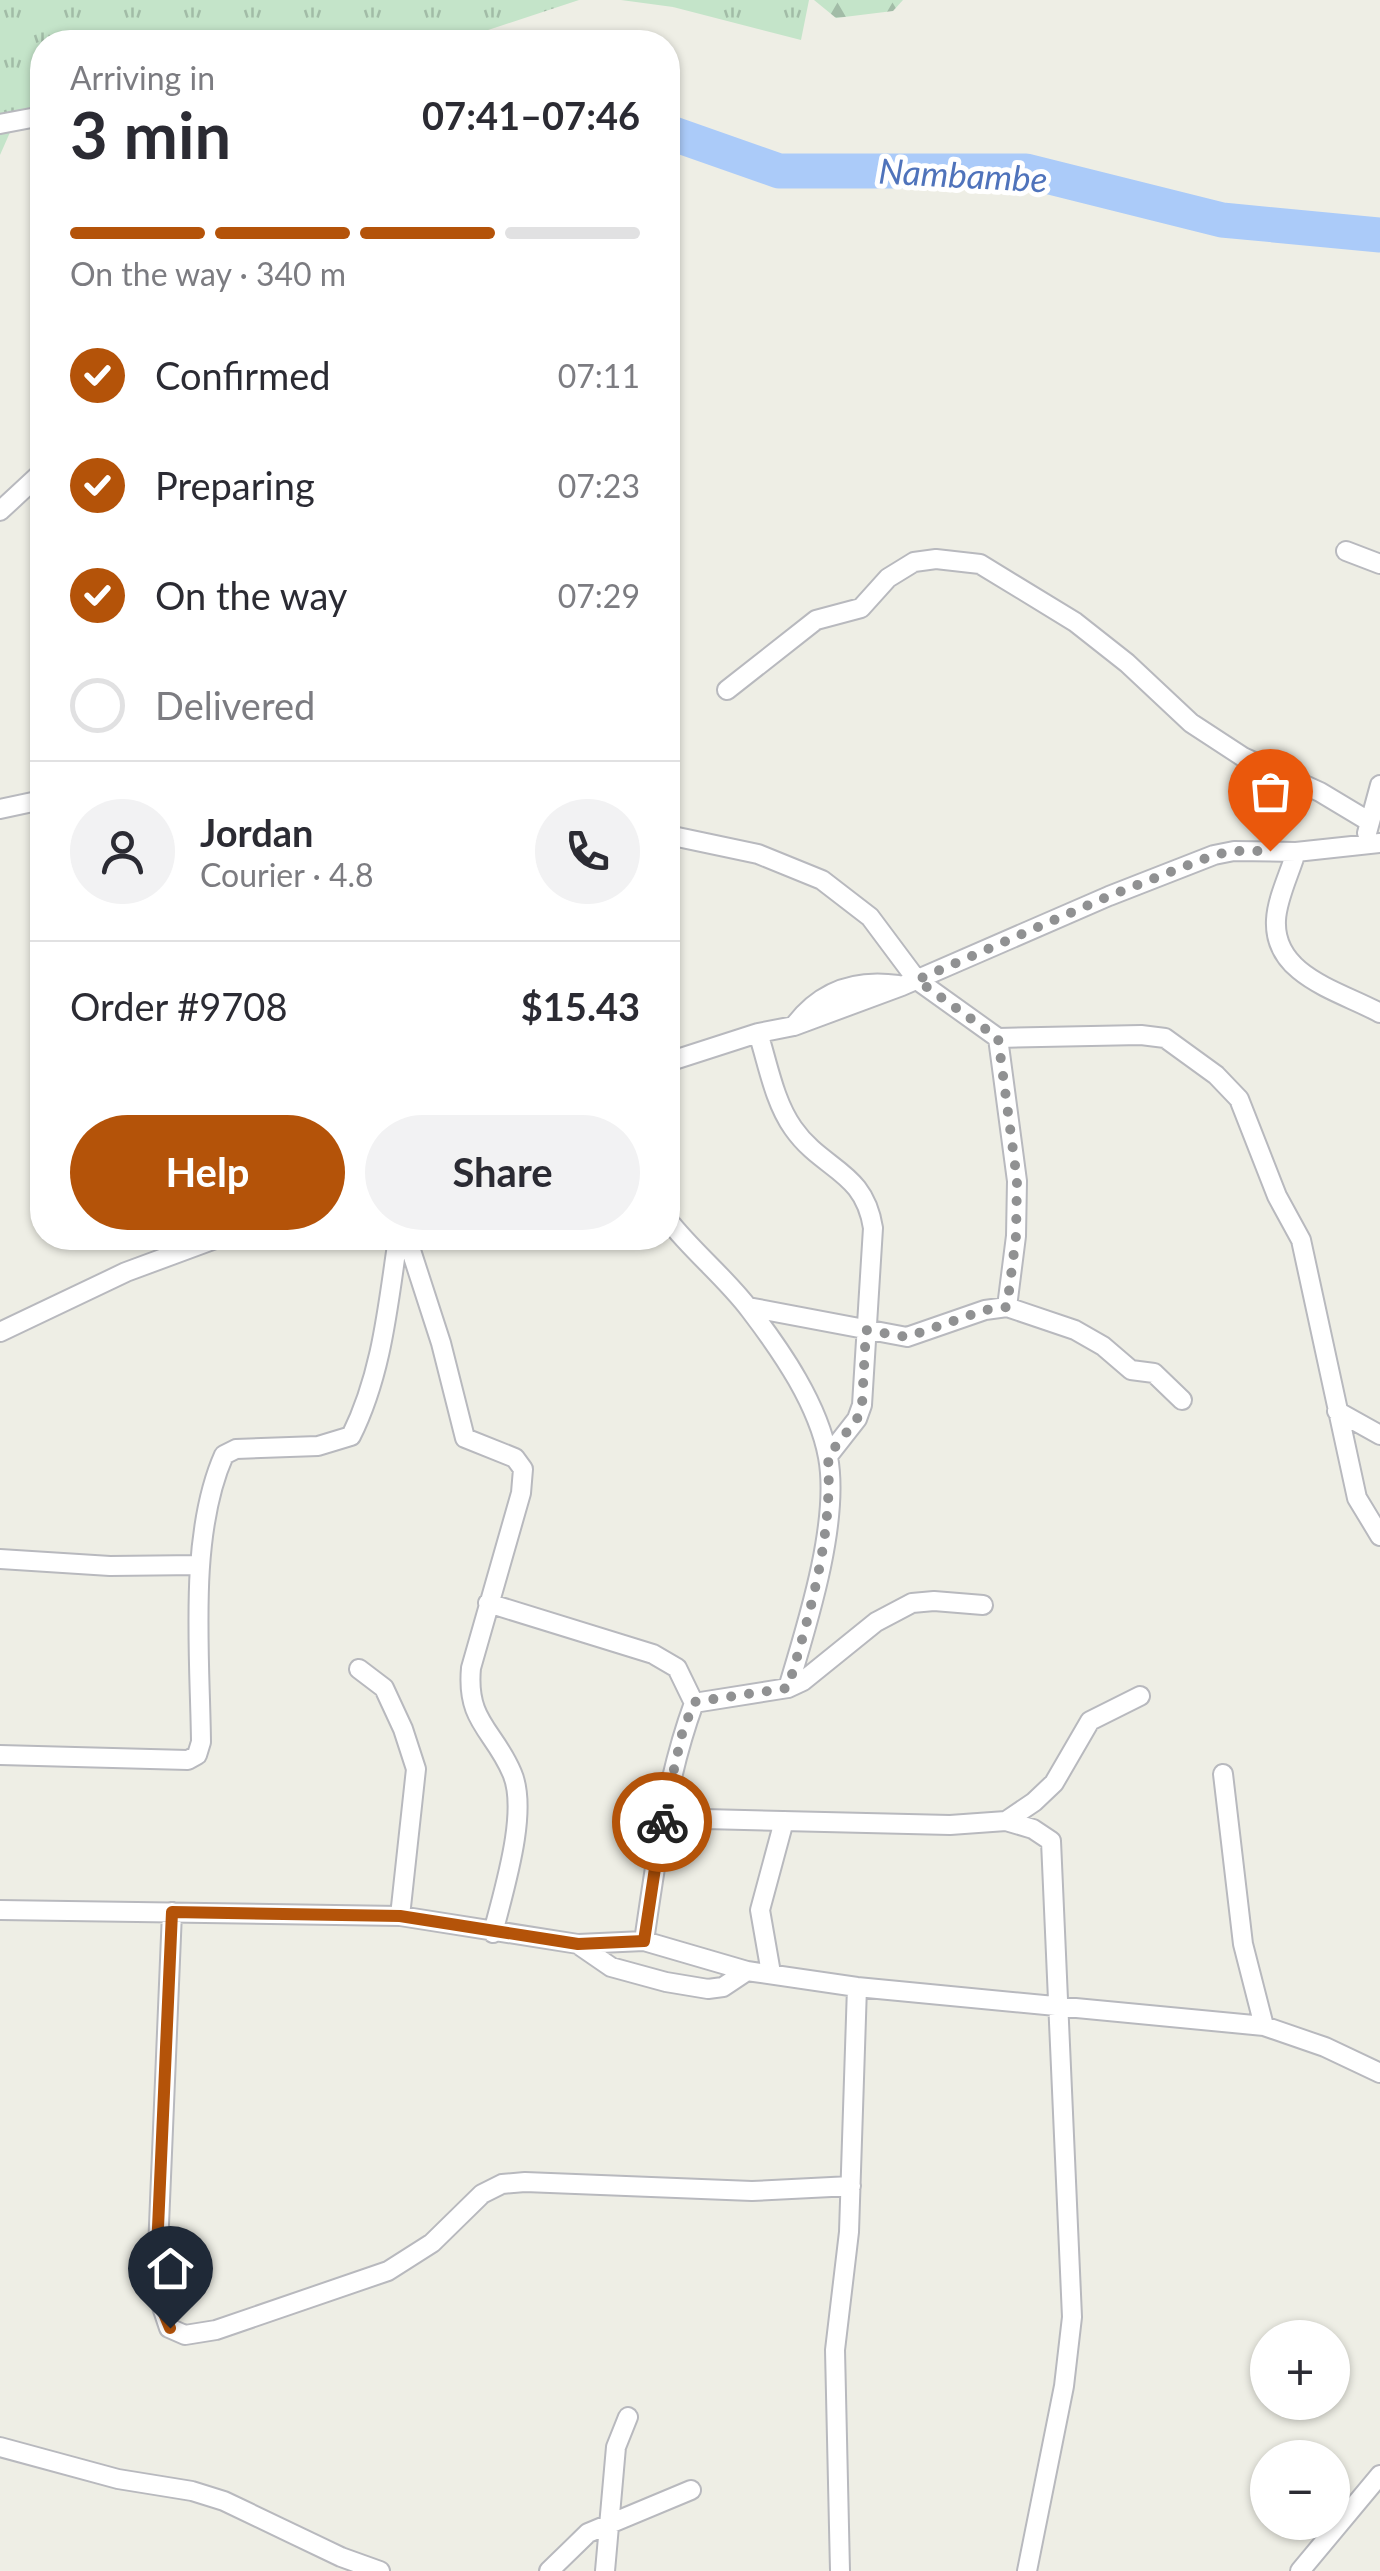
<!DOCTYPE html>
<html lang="en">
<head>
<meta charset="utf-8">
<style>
	body { margin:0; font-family:Lato,sans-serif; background:#f2f2f3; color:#2b2b33; height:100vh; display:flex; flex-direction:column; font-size:38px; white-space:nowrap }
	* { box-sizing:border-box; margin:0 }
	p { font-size:32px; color:#7c7c81 }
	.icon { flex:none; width:55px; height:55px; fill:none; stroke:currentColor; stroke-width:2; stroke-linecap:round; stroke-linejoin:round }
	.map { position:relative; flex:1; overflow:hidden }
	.side { position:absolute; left:30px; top:30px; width:650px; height:1220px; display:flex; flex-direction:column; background:#fff; border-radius:40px; box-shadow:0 2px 8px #0004 }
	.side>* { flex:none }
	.fabs { position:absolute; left:1250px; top:2320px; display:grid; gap:20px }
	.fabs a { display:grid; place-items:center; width:100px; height:100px; border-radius:50%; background:#fff; box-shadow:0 2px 8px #0004; font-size:50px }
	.pin { position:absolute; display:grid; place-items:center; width:85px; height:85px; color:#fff; margin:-102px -42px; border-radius:50% 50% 50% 0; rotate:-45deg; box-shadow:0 0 10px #0007 }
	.pin .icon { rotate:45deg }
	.courier { position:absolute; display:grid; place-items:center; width:100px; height:100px; margin:-50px; border:8px solid #b45309; border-radius:50%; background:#fff; color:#222; box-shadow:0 2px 12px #0007 }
	.overview em { font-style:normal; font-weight:700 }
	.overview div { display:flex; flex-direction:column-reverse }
	.overview { display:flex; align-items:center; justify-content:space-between; height:170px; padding:0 40px }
	h1 { font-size:65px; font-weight:700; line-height:75px }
	.bar { display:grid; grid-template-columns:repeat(4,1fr); gap:15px 10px; align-content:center; height:120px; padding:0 40px }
	.bar i { height:12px; border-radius:8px; background:#e1e1e2 }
	.bar .active { background:#b45309 }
	.bar p { grid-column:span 4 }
	.line { display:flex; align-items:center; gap:25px; padding:0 40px; border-top:2px solid #e1e1e2 }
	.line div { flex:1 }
	.round { display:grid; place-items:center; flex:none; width:105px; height:105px; border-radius:52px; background:#f2f2f3 }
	ol { padding:0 40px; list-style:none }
	li { display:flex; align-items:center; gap:30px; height:110px }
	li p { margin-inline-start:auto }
	li .icon { padding:10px; border-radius:50%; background:#b45309; color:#fff; stroke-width:4 }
	li:last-child { color:#7c7c81 }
	li i { width:55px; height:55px; border:5px solid #e1e1e2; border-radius:50% }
	.button { display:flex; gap:20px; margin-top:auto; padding:20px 40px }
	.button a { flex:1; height:115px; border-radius:60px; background:#b45309; color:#fff; font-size:40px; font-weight:700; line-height:115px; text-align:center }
	.button a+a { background:#f2f2f3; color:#2b2b33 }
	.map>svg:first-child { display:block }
	.grass { fill:url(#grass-tufts) }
	.forest { fill:url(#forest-firs) }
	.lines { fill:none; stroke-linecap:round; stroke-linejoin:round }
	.river { stroke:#abcbf9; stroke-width:35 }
	.street-casing { stroke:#b8b9be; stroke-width:22 }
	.street { stroke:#fff; stroke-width:18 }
	.done { stroke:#909192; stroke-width:10; stroke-dasharray:0 18 }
	.route { stroke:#b45309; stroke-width:12 }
	.labels { text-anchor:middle; stroke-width:10; stroke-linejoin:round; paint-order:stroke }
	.water-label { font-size:35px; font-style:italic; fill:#4f73bb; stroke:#fff }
</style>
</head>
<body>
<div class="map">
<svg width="1380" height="2571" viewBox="0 0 1380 2571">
	<defs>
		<pattern id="grass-tufts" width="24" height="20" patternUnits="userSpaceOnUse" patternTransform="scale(2.5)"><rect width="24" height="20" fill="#c4e4c9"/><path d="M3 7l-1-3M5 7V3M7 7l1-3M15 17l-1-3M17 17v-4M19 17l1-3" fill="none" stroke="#a2bca7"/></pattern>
		<pattern id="forest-firs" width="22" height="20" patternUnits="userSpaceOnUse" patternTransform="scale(2.5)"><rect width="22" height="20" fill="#c4e4c9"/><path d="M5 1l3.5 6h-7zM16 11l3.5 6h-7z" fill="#a2bca7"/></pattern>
	</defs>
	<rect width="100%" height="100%" fill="#eeeee5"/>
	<path class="grass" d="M0 0H579L452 42H42V116L15 121 0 155Z
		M621 0H809L801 40 673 7Z"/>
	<path class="forest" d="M814 0H903L893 11 836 18Z"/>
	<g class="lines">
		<path class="river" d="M668 132 779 171H1026L1222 220 1380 235"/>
		<g class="street-casing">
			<path id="street" d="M0 124 42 116
				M0 511 42 472
				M1346 551 1380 564
				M727 690 816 620 861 608 888 578 914 562 936 559 980 564 1075 622 1127 663 1191 723 1243 757 1320 792 1370 822
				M0 809 42 800
				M1367 833 1380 785
				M668 835 758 854 822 880 870 917 917 980 998 1038 1141 1035 1165 1038 1216 1075 1239 1099 1277 1196 1301 1240 1357 1498 1380 1536
				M1296 852C1290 873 1277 898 1276 920 1273 976 1340 991 1380 1013
				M794 1026C820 991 856 979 898 985
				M758 1033C768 1064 774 1101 793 1128 823 1171 864 1170 873 1228L862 1405 857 1419 828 1456
				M998 1038 1017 1181 1016 1236 1007 1307
				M668 1062 758 1033 794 1026 902 986 1109 896 1214 855 1234 851 1296 852 1380 843
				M668 1220C693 1252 726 1278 750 1310 782 1352 818 1404 828 1457 840 1522 807 1625 788 1688
				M407 1238 441 1343 465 1438 515 1458 523 1469 521 1493 471 1668C466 1722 494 1730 512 1773 529 1812 503 1892 493 1933
				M748 1307 907 1337 985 1310 1007 1307 1075 1330 1103 1346 1131 1370 1154 1373 1182 1400
				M0 1332 126 1272 218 1238
				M1337 1411 1380 1435
				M0 1559 110 1566 199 1565
				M488 1603 653 1654 677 1668 694 1703
				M359 1669 384 1688 403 1729 416 1769 400 1916
				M0 1755 188 1760 197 1755 201 1742C200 1654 188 1536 224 1455L236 1449 318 1446 351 1436C382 1374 388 1305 398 1238
				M1223 1774 1243 1944 1264 2026
				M1006 1821 1034 1802 1054 1783 1090 1721 1140 1696
				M662 1824 705 1819 950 1825 1006 1821 1033 1829 1051 1841 1072 2317 1064 2386 1027 2571
				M0 1910 400 1916 578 1944 644 1941 747 1971 857 1987 1264 2026 1325 2047 1380 2073
				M172 1912 157 2273 161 2304 169 2328 185 2335 216 2330 388 2271 432 2243 482 2194 502 2184 525 2182 752 2191 851 2186
				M644 1941C656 1861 666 1779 694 1703L788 1688 803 1681 876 1622 912 1603 934 1601 983 1605
				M579 1945 611 1967 666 1982 708 1989 723 1987 747 1971
				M771 1973 760 1910 784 1821
				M0 2447 118 2479 192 2491 224 2501 341 2557 380 2571
				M549 2571 588 2533 691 2490
				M605 2571 616 2447 628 2417
				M840 2571 835 2350 849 2232 857 1987
				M1300 2571 1380 2475"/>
		</g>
		<use href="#street" class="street"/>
	</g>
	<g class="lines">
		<path class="done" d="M662 1822 682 1734 694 1702 788 1688C810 1613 833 1536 828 1456L857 1419 862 1405 866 1330 907 1337 985 1310 1007 1307 1016 1236 1017 1180 998 1038 917 980 1109 896 1214 855 1234 851H1270"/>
		<path class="route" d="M170 2328 160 2304 156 2273 172 1912 400 1916 578 1944 644 1941 662 1822"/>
	</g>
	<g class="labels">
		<g class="water-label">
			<text transform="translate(963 176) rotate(3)" y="12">Nambambe</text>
		</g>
	</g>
</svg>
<div class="fabs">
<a>+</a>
<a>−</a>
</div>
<div class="pin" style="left:1270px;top:851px;background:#ea580c"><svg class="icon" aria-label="bag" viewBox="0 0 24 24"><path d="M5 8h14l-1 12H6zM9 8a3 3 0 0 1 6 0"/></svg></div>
<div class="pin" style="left:170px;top:2328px;background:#1f2937"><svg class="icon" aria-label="home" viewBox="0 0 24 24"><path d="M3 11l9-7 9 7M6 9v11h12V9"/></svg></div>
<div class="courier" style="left:662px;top:1822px"><svg class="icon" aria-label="bike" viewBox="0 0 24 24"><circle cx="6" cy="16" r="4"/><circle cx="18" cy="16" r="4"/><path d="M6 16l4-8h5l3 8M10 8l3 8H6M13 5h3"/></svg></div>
<section class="side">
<div class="overview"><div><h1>3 min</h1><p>Arriving in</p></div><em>07:41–07:46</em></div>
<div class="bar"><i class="active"></i><i class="active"></i><i class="active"></i><i></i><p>On the way · 340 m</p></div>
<ol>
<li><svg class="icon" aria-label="check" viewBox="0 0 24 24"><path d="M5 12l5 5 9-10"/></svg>Confirmed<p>07:11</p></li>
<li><svg class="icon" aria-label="check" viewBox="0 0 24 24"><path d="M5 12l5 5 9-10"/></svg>Preparing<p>07:23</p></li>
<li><svg class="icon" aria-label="check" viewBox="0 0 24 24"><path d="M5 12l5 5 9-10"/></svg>On the way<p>07:29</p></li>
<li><i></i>Delivered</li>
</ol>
<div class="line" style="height:180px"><a class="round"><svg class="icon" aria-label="person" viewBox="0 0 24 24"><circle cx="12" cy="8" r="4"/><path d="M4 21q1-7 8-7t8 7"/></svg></a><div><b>Jordan</b><p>Courier · 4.8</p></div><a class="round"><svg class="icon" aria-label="phone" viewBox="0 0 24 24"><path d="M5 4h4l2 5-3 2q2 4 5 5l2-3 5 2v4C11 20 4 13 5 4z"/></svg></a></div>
<div class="line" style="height:130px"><div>Order #9708</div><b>$15.43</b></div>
<div class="button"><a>Help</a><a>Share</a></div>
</section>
</div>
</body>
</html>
